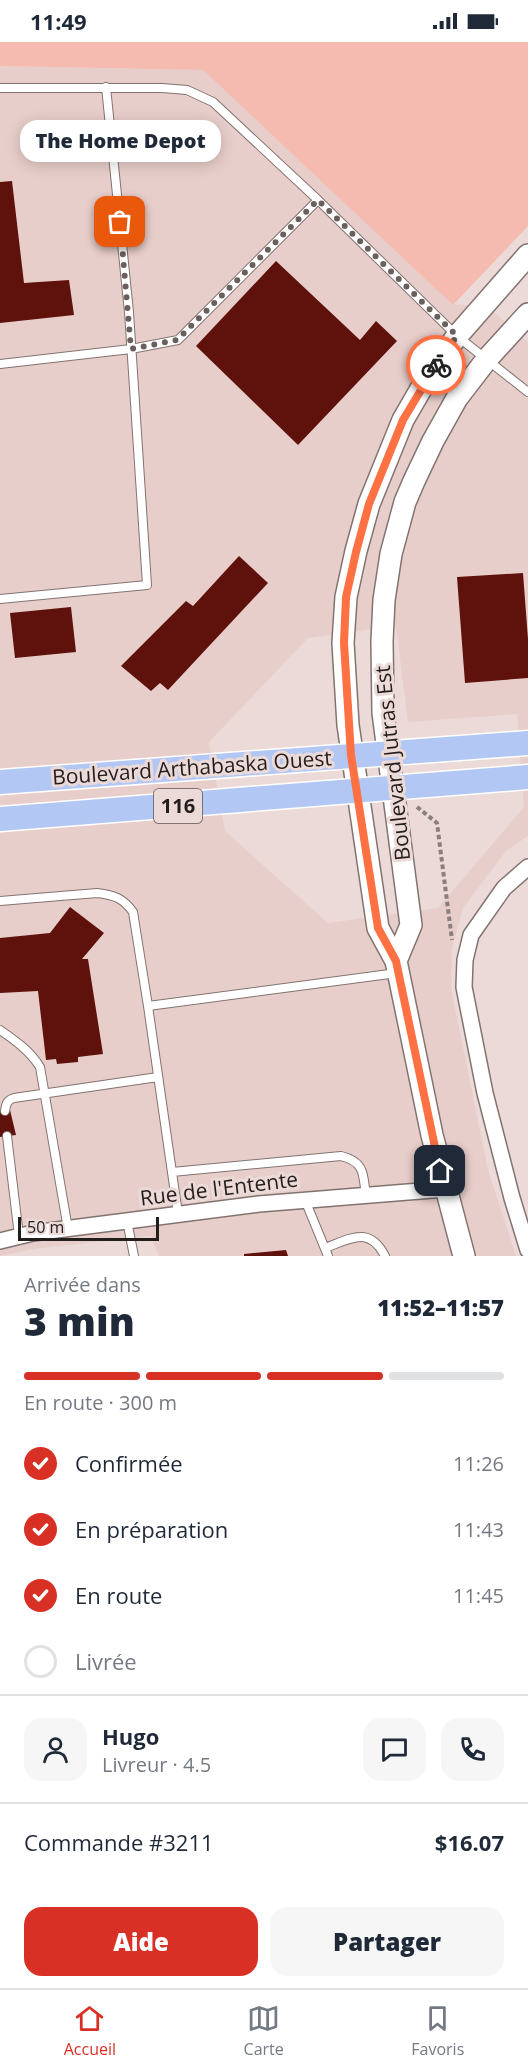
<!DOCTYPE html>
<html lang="fr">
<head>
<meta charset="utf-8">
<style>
	body { margin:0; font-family:"Open Sans",sans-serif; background:#f6f6f7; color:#1f2937; height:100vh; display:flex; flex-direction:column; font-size:22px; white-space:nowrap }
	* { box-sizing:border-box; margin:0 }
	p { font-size:20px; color:#747a83 }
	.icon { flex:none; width:33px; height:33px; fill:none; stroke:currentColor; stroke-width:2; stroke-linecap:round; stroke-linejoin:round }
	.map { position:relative; height:1214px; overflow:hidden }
	.details { display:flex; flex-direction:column; background:#fff; flex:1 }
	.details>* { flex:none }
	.scale { position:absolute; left:18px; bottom:15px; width:141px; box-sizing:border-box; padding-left:6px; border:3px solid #231d1c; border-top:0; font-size:16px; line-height:21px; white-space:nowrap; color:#231d1c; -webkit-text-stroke:4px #ebdad7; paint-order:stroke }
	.pin { position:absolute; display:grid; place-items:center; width:51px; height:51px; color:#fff; margin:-26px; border-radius:12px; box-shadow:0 3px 9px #0006 }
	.courier { position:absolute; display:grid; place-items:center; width:60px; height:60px; margin:-30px; border:4px solid #ff7043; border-radius:50%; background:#fff; color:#222; box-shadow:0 2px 8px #0007 }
	.bubble { position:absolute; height:42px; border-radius:18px; background:#fff; box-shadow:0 3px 15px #0003; font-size:20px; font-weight:800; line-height:42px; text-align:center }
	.overview em { font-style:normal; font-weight:800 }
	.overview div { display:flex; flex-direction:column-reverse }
	.overview { display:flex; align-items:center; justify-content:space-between; height:102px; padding:0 24px }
	h1 { font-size:39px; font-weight:800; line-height:45px }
	.bar { display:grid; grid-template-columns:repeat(4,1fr); gap:9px 6px; align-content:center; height:72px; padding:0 24px }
	.bar i { height:8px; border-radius:4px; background:#e0e1e3 }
	.bar .active { background:#d93025 }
	.bar p { grid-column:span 4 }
	.line { display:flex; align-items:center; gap:15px; padding:0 24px; border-top:2px solid #e0e1e3 }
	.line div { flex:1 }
	.round { display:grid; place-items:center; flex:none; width:63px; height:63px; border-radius:18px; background:#f6f6f7 }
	ol { padding:0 24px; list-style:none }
	li { display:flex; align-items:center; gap:18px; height:66px }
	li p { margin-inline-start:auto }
	li .icon { padding:6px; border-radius:50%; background:#d93025; color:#fff; stroke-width:4 }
	li:last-child { color:#747a83 }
	li i { width:33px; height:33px; border:3px solid #e0e1e3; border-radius:50% }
	.cta { display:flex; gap:12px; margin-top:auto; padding:12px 24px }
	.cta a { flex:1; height:69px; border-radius:18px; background:#d93025; color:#fff; font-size:24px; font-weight:800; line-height:69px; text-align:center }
	.cta a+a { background:#f6f6f7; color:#1f2937 }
	.status { display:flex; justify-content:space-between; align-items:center; height:42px; padding:0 30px; background:#fff; direction:ltr }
	.status svg { height:16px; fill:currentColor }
	.menu { display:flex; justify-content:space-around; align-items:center; height:84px; border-top:2px solid #e0e1e3; background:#fff; font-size:16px; color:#747a83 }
	.menu a { display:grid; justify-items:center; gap:3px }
	.menu .active { color:#d93025 }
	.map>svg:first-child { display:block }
	.built { fill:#e8ceca; fill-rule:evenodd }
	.green { fill:#f5bbb1 }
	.building { fill:#5f110c }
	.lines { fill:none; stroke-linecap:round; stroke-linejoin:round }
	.service-casing { stroke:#827370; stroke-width:10 }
	.minor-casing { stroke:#827370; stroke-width:18 }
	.secondary-casing { stroke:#827370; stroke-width:24 }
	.primary-casing { stroke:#fff; stroke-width:27 }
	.path { stroke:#8a7f7c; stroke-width:4; stroke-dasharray:4.5 3; stroke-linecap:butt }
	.service { stroke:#fff; stroke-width:8 }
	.minor { stroke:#fff; stroke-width:15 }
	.secondary { stroke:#fff; stroke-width:21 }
	.primary { stroke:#b3c7f4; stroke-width:24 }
	.done { stroke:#695f5d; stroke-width:6; stroke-dasharray:0 10.8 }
	.route { stroke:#ff7043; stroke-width:8 }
	.labels { text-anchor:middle; stroke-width:6; stroke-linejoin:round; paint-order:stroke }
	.shield { fill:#ebdad7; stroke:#5f5654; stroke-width:1.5 }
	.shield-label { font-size:20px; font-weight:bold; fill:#231d1c }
	.street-label { font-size:21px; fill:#231d1c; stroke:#ebdad7 }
</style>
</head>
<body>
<div class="status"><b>11:49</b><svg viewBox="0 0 49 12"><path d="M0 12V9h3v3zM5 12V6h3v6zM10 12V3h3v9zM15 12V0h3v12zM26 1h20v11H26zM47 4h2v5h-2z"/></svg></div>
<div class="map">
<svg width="528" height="1214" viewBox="0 0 528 1214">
	<rect width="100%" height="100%" fill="#ebdad7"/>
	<path class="built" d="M0 24 203 28 453 262 473 264 482 260 528 300V794L506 809 463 866 452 906 451 947 488 1128 516 1214H159L151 1194 33 1207 0 1214ZM396 584 408 680 517 672 524 765 438 866 328 881 225 789 209 700 308 596Z"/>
	<path class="green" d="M0 0H528V184L453 263 203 28 0 24Z"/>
	<path class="building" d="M12 139 24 241 69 238 74 273 0 281V140Z
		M276 219 360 298 376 279 397 299 298 403 196 304Z
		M239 514 268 541 168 648 160 641 151 649 121 624 186 559 193 564Z
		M523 531 528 597V636L465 641 457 535Z
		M71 565 76 610 15 616 10 571Z
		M70 865 104 891 82 917H88L103 1012 78 1015V1020L57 1022 56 1017 46 1018 38 949 0 951V896L50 891Z
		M10 1068 16 1093 0 1095V1069Z
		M286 1208 288 1214H244V1212Z"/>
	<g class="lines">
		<g class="service-casing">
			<path id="service" d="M0 46H162L187 48 213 60 318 158 457 294 528 350
				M0 322 131 307 178 298 318 158
				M0 557 147 543 129 270 106 45
				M0 859 97 851C114 853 123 856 133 870L148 964
				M0 988C16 999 30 1009 40 1025L68 1187
				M5 1069C6 1062 7 1058 14 1056L158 1035
				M7 1094 19 1194
				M172 1130 341 1114C365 1120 363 1132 366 1154
				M305 1158 328 1214
				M178 1172 148 964 397 931
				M127 1179 134 1214
				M325 1206C350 1197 369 1183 385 1214"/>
		</g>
		<g class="minor-casing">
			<path id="minor" d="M528 825 504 846 471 893 465 918 464 945 485 1051 512 1156 528 1208
				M0 1199 33 1191 259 1162 445 1147"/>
		</g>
		<g class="secondary-casing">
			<path id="secondary" d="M396 919 411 883 383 671 382 599 384 558 391 512 405 460 414 439 433 399 457 356 487 317 528 272
				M464 1214 432 1093 396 919 378 886 348 683 343 601 346 555 356 509 369 462 403 378 429 333 457 294 528 213"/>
		</g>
		<g class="primary-casing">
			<path id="primary" d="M0 740 528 701
				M0 777 528 735"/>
		</g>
		<path class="path" d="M417 765 437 781 452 898"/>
		<use href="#service" class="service"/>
		<use href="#minor" class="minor"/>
		<use href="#secondary" class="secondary"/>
		<use href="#primary" class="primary"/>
	</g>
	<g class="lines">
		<path class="done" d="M120 180 131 307 177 298 318 158 457 294 436 323"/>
		<path class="route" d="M436 323 403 378 369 462 356 510 346 555 344 601 351 713 378 886 396 919 440 1129"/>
	</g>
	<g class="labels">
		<rect class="shield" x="154" y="747" width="48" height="34" rx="4.5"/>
		<g class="shield-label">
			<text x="178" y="771">116</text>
		</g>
		<g class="street-label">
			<text transform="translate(393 721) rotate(-96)" y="7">Boulevard Jutras Est</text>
			<text transform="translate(192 726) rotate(-4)" y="7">Boulevard Arthabaska Ouest</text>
			<text transform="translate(219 1147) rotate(-7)" y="7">Rue de l'Entente</text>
		</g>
	</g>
</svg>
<div class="scale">50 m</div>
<div class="pin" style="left:120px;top:180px;background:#ea580c"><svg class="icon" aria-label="bag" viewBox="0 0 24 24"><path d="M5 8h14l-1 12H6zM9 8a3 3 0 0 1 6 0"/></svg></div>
<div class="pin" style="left:440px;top:1129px;background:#1f2937"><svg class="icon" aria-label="home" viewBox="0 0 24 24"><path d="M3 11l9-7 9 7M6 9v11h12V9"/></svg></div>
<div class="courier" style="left:436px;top:323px"><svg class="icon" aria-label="bike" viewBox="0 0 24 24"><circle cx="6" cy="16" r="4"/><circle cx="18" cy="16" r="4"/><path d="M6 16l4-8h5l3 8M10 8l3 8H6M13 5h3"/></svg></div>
<div class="bubble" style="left:20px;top:78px;width:201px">The Home Depot</div>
</div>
<section class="details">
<div class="overview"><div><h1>3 min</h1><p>Arrivée dans</p></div><em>11:52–11:57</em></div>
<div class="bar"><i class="active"></i><i class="active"></i><i class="active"></i><i></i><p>En route · 300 m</p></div>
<ol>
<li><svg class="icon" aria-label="check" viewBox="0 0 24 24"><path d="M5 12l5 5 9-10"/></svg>Confirmée<p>11:26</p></li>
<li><svg class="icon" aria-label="check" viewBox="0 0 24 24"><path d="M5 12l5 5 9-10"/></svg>En préparation<p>11:43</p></li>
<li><svg class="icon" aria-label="check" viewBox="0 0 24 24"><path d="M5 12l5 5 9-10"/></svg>En route<p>11:45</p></li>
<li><i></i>Livrée</li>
</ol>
<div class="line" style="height:108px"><a class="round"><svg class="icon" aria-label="person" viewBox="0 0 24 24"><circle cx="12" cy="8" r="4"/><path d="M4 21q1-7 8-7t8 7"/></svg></a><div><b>Hugo</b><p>Livreur · 4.5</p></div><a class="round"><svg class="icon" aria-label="chat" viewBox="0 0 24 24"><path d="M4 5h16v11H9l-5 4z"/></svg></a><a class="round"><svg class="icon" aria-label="phone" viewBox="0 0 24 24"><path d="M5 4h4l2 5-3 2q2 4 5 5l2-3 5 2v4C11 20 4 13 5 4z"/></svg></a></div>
<div class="line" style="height:78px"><div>Commande #3211</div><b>$16.07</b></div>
<div class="cta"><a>Aide</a><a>Partager</a></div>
</section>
<nav class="menu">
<a class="active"><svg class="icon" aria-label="home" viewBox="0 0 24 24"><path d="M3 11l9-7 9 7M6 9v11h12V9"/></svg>Accueil</a>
<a><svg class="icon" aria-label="map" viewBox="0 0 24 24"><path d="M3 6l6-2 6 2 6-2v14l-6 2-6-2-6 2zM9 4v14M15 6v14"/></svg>Carte</a>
<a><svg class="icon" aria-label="saved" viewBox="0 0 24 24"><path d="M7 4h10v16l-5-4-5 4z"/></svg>Favoris</a>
</nav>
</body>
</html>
